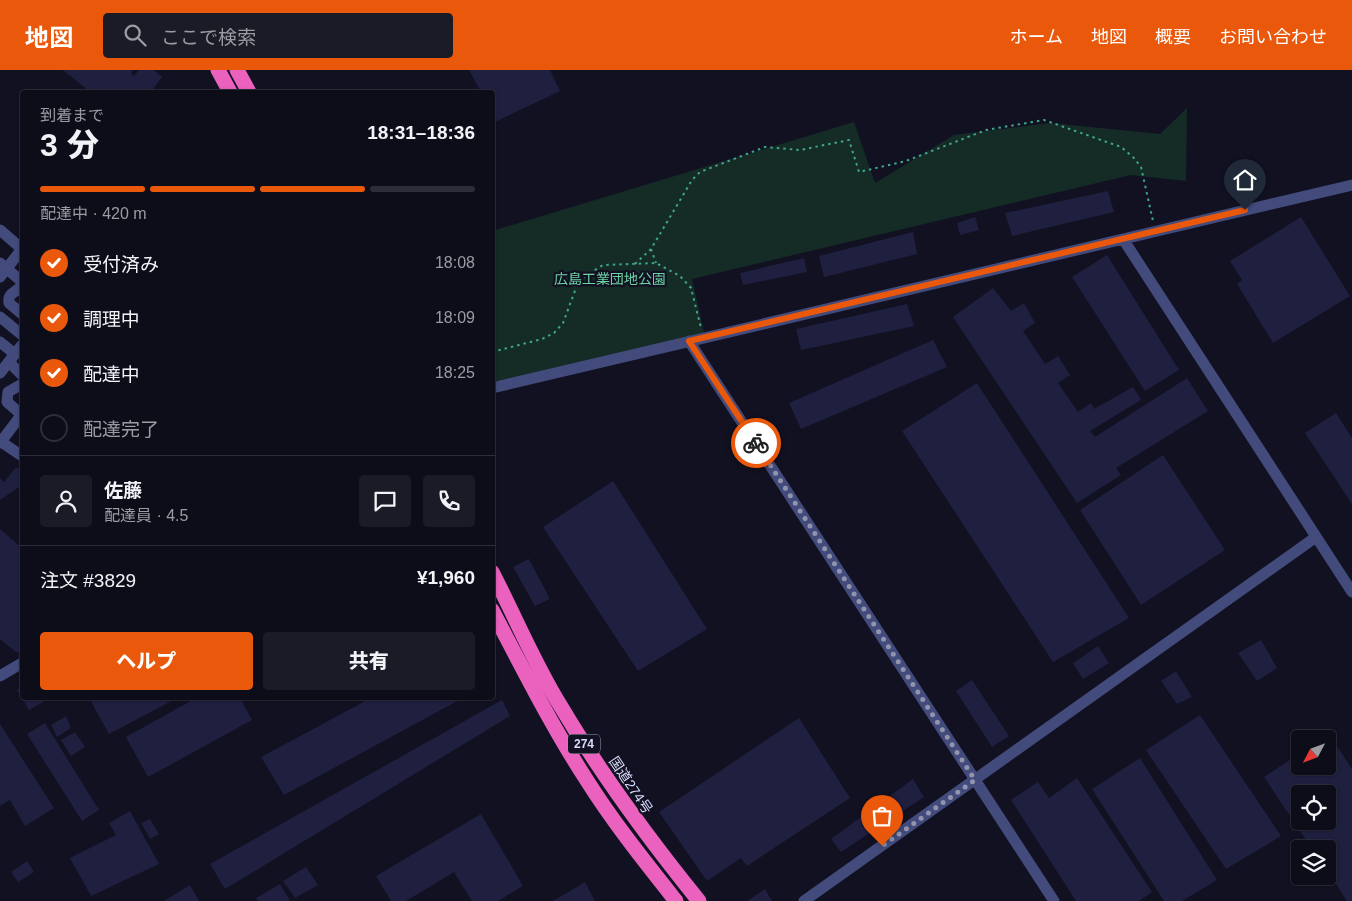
<!DOCTYPE html>
<html lang="ja">
<head>
<meta charset="utf-8">
<style>
	body { margin:0; font-family:Arial,"Noto Sans JP",sans-serif; background:#1b1b27; color:#f1f3f6; height:100vh; display:flex; flex-direction:column; font-size:19px; white-space:nowrap }
	* { box-sizing:border-box; margin:0 }
	p { font-size:16px; color:#9a9ca2 }
	.icon { flex:none; width:28px; height:28px; fill:none; stroke:currentColor; stroke-width:2; stroke-linecap:round; stroke-linejoin:round }
	.map { position:relative; flex:1; overflow:hidden }
	.drawer { position:absolute; left:20px; top:20px; width:475px; height:610px; display:flex; flex-direction:column; background:#0d0d1a; border-radius:5px; box-shadow:0 1px 4px #0004,0 0 0 1px #2d2d39 }
	.drawer>* { flex:none }
	.needle { width:32px; rotate:229deg }
	.tools { position:absolute; left:1291px; top:660px; display:grid; gap:10px }
	.tools a { display:grid; place-items:center; width:45px; height:45px; border-radius:5px; background:#0d0d1a; box-shadow:0 1px 4px #0004,0 0 0 1px #2d2d39; font-size:25px }
	.pin { position:absolute; display:grid; place-items:center; width:42px; height:42px; color:#fff; margin:-51px -21px; border-radius:50% 50% 50% 0; rotate:-45deg; box-shadow:0 0 5px #0007 }
	.pin .icon { rotate:45deg }
	.courier { position:absolute; display:grid; place-items:center; width:50px; height:50px; margin:-25px; border:4px solid #ea580c; border-radius:50%; background:#fff; color:#222; box-shadow:0 1px 6px #0007 }
	.overview em { font-style:normal; font-weight:800 }
	.overview div { display:flex; flex-direction:column-reverse }
	.overview { display:flex; align-items:center; justify-content:space-between; height:85px; padding:0 20px }
	h1 { font-size:32px; font-weight:800; line-height:38px }
	.bar { display:grid; grid-template-columns:repeat(4,1fr); gap:8px 5px; align-content:center; height:60px; padding:0 20px }
	.bar i { height:6px; border-radius:4px; background:#2d2d39 }
	.bar .active { background:#ea580c }
	.bar p { grid-column:span 4 }
	.line { display:flex; align-items:center; gap:12px; padding:0 20px; border-top:1px solid #2d2d39 }
	.line div { flex:1 }
	.round { display:grid; place-items:center; flex:none; width:52px; height:52px; border-radius:5px; background:#1b1b27 }
	ol { padding:0 20px; list-style:none }
	li { display:flex; align-items:center; gap:15px; height:55px }
	li p { margin-inline-start:auto }
	li .icon { padding:5px; border-radius:50%; background:#ea580c; color:#fff; stroke-width:4 }
	li:last-child { color:#9a9ca2 }
	li i { width:28px; height:28px; border:2px solid #2d2d39; border-radius:50% }
	.primary-button { display:flex; gap:10px; margin-top:auto; padding:10px 20px }
	.primary-button a { flex:1; height:58px; border-radius:5px; background:#ea580c; color:#fff; font-size:20px; font-weight:800; line-height:58px; text-align:center }
	.primary-button a+a { background:#1b1b27; color:#f1f3f6 }
	header { display:flex; align-items:center; gap:30px; box-sizing:border-box; height:70px; padding:0 25px; background:#ea580c; color:#fff }
	header strong { font-size:24px }
	nav { display:flex; gap:28px; margin-inline-start:auto; font-size:18px }
	.search { width:350px; height:45px; background:#1b1b27; display:flex; align-items:center; gap:12px; box-sizing:border-box; padding:0 18px; border-radius:5px; color:#9a9ca2; font-size:19px }
	.map>svg:first-child { display:block }
	.green { fill:#152b26 }
	.building { fill:#1f1f40; fill-rule:evenodd }
	.lines { fill:none; stroke-linecap:round; stroke-linejoin:round }
	.path { stroke:#3ea68c; stroke-width:2; stroke-dasharray:2.5 4; stroke-linecap:butt }
	.minor { stroke:#424b7b; stroke-width:11 }
	.highway { stroke:#ea61be; stroke-width:15 }
	.done { stroke:#9294ae; stroke-width:5; stroke-dasharray:0 9 }
	.route { stroke:#ea580c; stroke-width:6 }
	.labels { text-anchor:middle; stroke-width:4.5; stroke-linejoin:round; paint-order:stroke }
	.shield { fill:#112; stroke:#9c9eb9; stroke-width:1 }
	.shield-label { font-size:12px; font-weight:bold; fill:#d7dafa }
	.park-label { font-size:14px; fill:#6cd1a4; stroke:#112 }
	.street-label { font-size:14px; fill:#d7dafa; stroke:#112 }
</style>
</head>
<body>
<header>
<strong>地図</strong>
<div class="search"><svg class="icon" aria-label="search" viewBox="0 0 24 24"><circle cx="10" cy="10" r="6"/><path d="M15 15l6 6"/></svg>ここで検索</div>
<nav><a>ホーム</a><a>地図</a><a>概要</a><a>お問い合わせ</a></nav>
</header>
<div class="map">
<svg width="1352" height="831" viewBox="0 0 1352 831">
	<rect width="100%" height="100%" fill="#112"/>
	<path class="green" d="M1187 38 1186 111 1131 105 692 209 705 267 493 318 492 161 854 52 875 113 954 65 1050 53 1160 64Z"/>
	<path class="building" d="M63 0H133L131 3 134 6 139 0H154L162 7 151 22H90Z
		M469 0H550L560 21 495 52 492 46V22H481Z
		M1108 121 1114 142 1012 166 1005 143Z
		M975 147 979 160 960 165 957 153Z
		M1301 147 1350 226 1273 273 1237 214 1242 210 1230 191Z
		M913 162 917 184 824 207 819 186Z
		M1107 185 1179 300 1145 321 1072 207Z
		M804 188 807 202 743 215 740 203Z
		M993 218 1011 241 1024 233 1035 253 1023 261 1045 294 1058 286 1070 305 1058 313 1078 342 1091 333 1094 339 1133 317 1141 330 1090 361 1095 367 1187 308 1208 341 1116 398 1121 405 1077 433 953 247Z
		M907 234 914 256 801 280 796 259Z
		M933 270 947 297 801 359 789 333Z
		M977 313 1129 548 1053 592 902 361Z
		M1336 343 1352 368V434L1305 363Z
		M1163 385 1225 480 1141 535 1080 440Z
		M16 397 22 402V415L0 430V408L4 412Z
		M613 411 707 559 638 601 543 457Z
		M0 459 22 478 21 557 22 580 17 583 0 569Z
		M529 489 550 529 535 536 513 497Z
		M1261 570 1277 598 1257 611 1238 583Z
		M1098 576 1109 593 1083 609 1073 593Z
		M1176 601 1192 627 1177 634 1161 611Z
		M972 610 1009 666 992 677 956 621Z
		M22 617V628H50L29 640 17 620Z
		M89 628H177L109 664Z
		M196 628H240L252 650 148 707 126 667Z
		M371 628H463L284 725 261 687Z
		M502 630 510 646 225 819 210 794Z
		M1200 645 1281 766 1226 799 1146 680Z
		M66 646 71 658 57 667 51 655Z
		M799 648 850 728 747 796 741 788 707 811 659 742Z
		M45 653 99 740 82 751 27 664Z
		M0 654 54 738 25 756 10 730 0 736Z
		M75 662 85 677 71 686 61 670Z
		M1329 664 1352 699V831H1347L1328 802V779H1312L1264 707 1300 683V696H1328V669H1322ZM1300 724H1328V751H1300Z
		M1140 688 1217 810 1182 831H1164L1092 719Z
		M1077 708 1152 822 1139 831H1076L1011 730 1038 712 1049 728Z
		M913 709 924 727 841 782 831 769Z
		M130 741 159 794 91 826 70 788 116 765 109 753Z
		M481 744 523 816 498 831H472L454 802 406 831H391L376 806Z
		M150 749 159 764 150 769 141 753Z
		M27 791 34 802 18 812 11 802Z
		M306 797 318 815 295 828 283 811Z
		M585 812 595 831H553Z
		M280 814 290 831H258L256 828Z
		M190 815 199 831H164Z
		M765 819 772 831H747Z"/>
	<g class="lines">
		<path class="path" d="M651 179 656 193
			M635 194 651 179 692 110 700 102 765 77 800 80 849 70 859 102 906 91 986 60 1044 50 1121 77 1133 87 1141 97 1153 151
			M492 282 542 269 554 263 563 253 579 210 603 195 656 193 680 206 691 218 701 258"/>
		<path class="minor" d="M0 160 22 179
			M1123 169 1352 522
			M0 193 20 210 22 215C17 223 7 222 9 233L22 244
			M0 207 22 179
			M0 247 22 265
			M689 271 1054 831
			M0 272 15 284
			M9 292 22 305
			M0 303 22 275
			M492 318 1352 115
			M22 345 7 332 8 322 22 314
			M0 371 22 386
			M0 373 22 344
			M0 606 22 593
			M804 831 1316 467"/>
		<path class="highway" d="M218 0 230 22
			M237 0 249 22
			M492 502C515 546 534 593 560 635 601 704 648 768 699 831
			M492 540C522 597 551 655 586 709 613 752 645 792 676 831"/>
	</g>
	<g class="lines">
		<path class="done" d="M756 373 975 710 882 776"/>
		<path class="route" d="M756 373 689 271 1245 140"/>
	</g>
	<g class="labels">
		<rect class="shield" x="568" y="664.5" width="32" height="19" rx="4"/>
		<g class="shield-label">
			<text x="584" y="678">274</text>
		</g>
		<g class="park-label">
			<text x="610" y="214">広島工業団地公園</text>
		</g>
		<g class="street-label">
			<text transform="translate(631 715) rotate(56)" y="5">国道274号</text>
		</g>
	</g>
</svg>
<div class="tools">
<a><svg class="needle" viewBox="-14 -14 28 28"><path d="M0-13l5 13h-10z" fill="#e53935"/><path d="M0 13l5-13h-10z" fill="#9a9ca2"/></svg></a>
<a><svg class="icon" aria-label="locate" viewBox="0 0 24 24"><circle cx="12" cy="12" r="6"/><path d="M12 2v4M12 18v4M2 12h4M18 12h4"/></svg></a>
<a><svg class="icon" aria-label="layers" viewBox="0 0 24 24"><path d="M12 4l9 5-9 5-9-5zM3 14l9 5 9-5"/></svg></a>
</div>
<div class="pin" style="left:882px;top:776px;background:#ea580c"><svg class="icon" aria-label="bag" viewBox="0 0 24 24"><path d="M5 8h14l-1 12H6zM9 8a3 3 0 0 1 6 0"/></svg></div>
<div class="pin" style="left:1245px;top:140px;background:#1f2937"><svg class="icon" aria-label="home" viewBox="0 0 24 24"><path d="M3 11l9-7 9 7M6 9v11h12V9"/></svg></div>
<div class="courier" style="left:756px;top:373px"><svg class="icon" aria-label="bike" viewBox="0 0 24 24"><circle cx="6" cy="16" r="4"/><circle cx="18" cy="16" r="4"/><path d="M6 16l4-8h5l3 8M10 8l3 8H6M13 5h3"/></svg></div>
<section class="drawer">
<div class="overview"><div><h1>3 分</h1><p>到着まで</p></div><em>18:31–18:36</em></div>
<div class="bar"><i class="active"></i><i class="active"></i><i class="active"></i><i></i><p>配達中 · 420 m</p></div>
<ol>
<li><svg class="icon" aria-label="check" viewBox="0 0 24 24"><path d="M5 12l5 5 9-10"/></svg>受付済み<p>18:08</p></li>
<li><svg class="icon" aria-label="check" viewBox="0 0 24 24"><path d="M5 12l5 5 9-10"/></svg>調理中<p>18:09</p></li>
<li><svg class="icon" aria-label="check" viewBox="0 0 24 24"><path d="M5 12l5 5 9-10"/></svg>配達中<p>18:25</p></li>
<li><i></i>配達完了</li>
</ol>
<div class="line" style="height:90px"><a class="round"><svg class="icon" aria-label="person" viewBox="0 0 24 24"><circle cx="12" cy="8" r="4"/><path d="M4 21q1-7 8-7t8 7"/></svg></a><div><b>佐藤</b><p>配達員 · 4.5</p></div><a class="round"><svg class="icon" aria-label="chat" viewBox="0 0 24 24"><path d="M4 5h16v11H9l-5 4z"/></svg></a><a class="round"><svg class="icon" aria-label="phone" viewBox="0 0 24 24"><path d="M5 4h4l2 5-3 2q2 4 5 5l2-3 5 2v4C11 20 4 13 5 4z"/></svg></a></div>
<div class="line" style="height:65px"><div>注文 #3829</div><b>¥1,960</b></div>
<div class="primary-button"><a>ヘルプ</a><a>共有</a></div>
</section>
</div>
</body>
</html>
